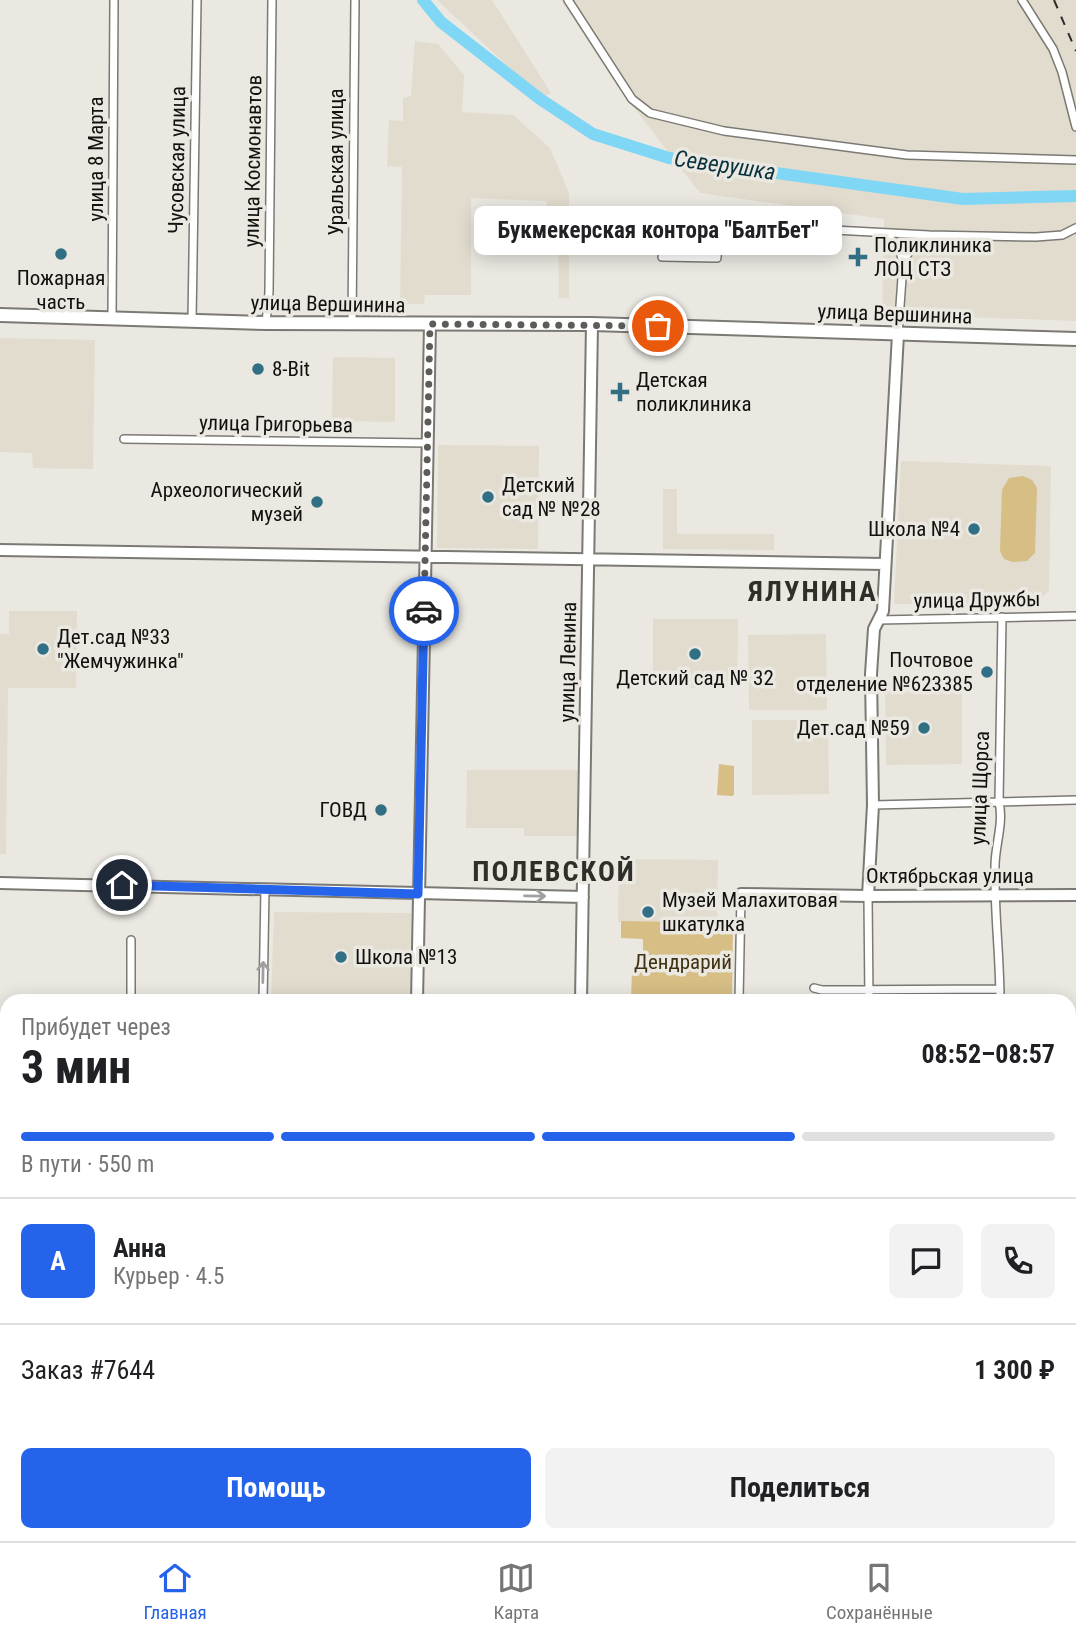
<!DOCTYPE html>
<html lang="ru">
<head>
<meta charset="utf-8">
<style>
	body { margin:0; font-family:"Roboto Condensed",sans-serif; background:#f2f2f2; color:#202124; height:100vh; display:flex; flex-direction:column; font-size:26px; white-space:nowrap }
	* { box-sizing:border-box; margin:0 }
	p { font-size:23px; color:#757577 }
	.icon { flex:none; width:38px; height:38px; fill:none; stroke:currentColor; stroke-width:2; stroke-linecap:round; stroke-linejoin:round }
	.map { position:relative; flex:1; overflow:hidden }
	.details { position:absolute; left:0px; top:994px; width:1076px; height:548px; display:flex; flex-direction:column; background:#fff; border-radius:21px 21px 0 0; box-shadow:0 4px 18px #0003 }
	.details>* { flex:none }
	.pin { position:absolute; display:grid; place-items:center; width:60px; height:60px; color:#fff; margin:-30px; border:4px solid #fff; border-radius:50%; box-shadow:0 2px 7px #0007 }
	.courier { position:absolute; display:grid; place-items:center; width:70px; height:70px; margin:-35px; border:5px solid #2563eb; border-radius:50%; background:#fff; color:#222; box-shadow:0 2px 9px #0007 }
	.bubble { position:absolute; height:49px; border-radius:10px; background:#fff; box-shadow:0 4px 18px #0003; font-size:23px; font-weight:700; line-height:49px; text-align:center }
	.headline em { font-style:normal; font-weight:700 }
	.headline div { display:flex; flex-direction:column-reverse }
	.headline { display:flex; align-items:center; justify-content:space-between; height:119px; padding:0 21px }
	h1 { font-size:46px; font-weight:700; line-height:52px }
	.bar { display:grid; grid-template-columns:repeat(4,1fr); gap:10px 7px; align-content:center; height:84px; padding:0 21px }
	.bar i { height:9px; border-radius:5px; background:#e0e0e0 }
	.bar .on { background:#2563eb }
	.bar p { grid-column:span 4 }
	.line { display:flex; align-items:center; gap:18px; padding:0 21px; border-top:2px solid #e0e0e0 }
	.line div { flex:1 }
	.round { display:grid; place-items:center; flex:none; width:74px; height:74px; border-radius:10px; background:#f2f2f2 }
	.button { display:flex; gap:14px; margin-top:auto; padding:14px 21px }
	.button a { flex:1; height:80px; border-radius:10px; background:#2563eb; color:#fff; font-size:28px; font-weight:700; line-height:80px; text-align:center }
	.button a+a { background:#f2f2f2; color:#202124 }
	.tab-bar { display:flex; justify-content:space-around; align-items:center; height:98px; border-top:2px solid #e0e0e0; background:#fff; font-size:19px; color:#757577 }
	.tab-bar a { display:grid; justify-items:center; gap:4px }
	.tab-bar .on { color:#2563eb }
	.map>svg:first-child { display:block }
	.built { fill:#e1dcce }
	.green { fill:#d6be85 }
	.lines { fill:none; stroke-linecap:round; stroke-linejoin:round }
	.river { stroke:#80d7f5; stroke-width:12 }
	.street-casing { stroke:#7b7973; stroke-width:10 }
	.secondary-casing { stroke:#7b7973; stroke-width:14 }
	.primary-casing { stroke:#7b7973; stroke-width:16 }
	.street { stroke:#fff; stroke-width:7 }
	.secondary { stroke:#fff; stroke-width:10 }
	.primary { stroke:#fff; stroke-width:12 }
	.rail { stroke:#2c2b28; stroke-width:2; stroke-dasharray:9 9; stroke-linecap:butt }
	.oneway { stroke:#a0a09f }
	.done { stroke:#5e5c58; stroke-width:7; stroke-dasharray:0 12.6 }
	.route { stroke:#2563eb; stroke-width:9 }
	.poi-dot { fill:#306f84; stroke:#eae8e1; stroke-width:2.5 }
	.labels { text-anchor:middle; stroke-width:7; stroke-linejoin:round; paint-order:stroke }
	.street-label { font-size:21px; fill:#12110f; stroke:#eae8e1 }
	.poi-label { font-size:21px; fill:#12110f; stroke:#eae8e1; text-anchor:start }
	.park-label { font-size:21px; fill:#3f3214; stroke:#eae8e1 }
	.water-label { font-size:23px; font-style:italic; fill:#07313e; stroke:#eae8e1 }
	.district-label { font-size:28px; font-weight:bold; letter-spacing:2px; fill:#302e29; stroke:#eae8e1 }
</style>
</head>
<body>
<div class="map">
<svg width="1076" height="1541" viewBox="0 0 1076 1541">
	<rect width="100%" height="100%" fill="#eae8e1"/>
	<path class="built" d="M437 0H492L551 93 542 98Z
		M561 0H1076V321L882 314 884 219 700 193 615 83Z
		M415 41 438 44 464 75 462 112 513 115 550 148 569 193V298H559L558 214 547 213V201L471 198V295H425L424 304H408L407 311H400L402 167 387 166 389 120 403 121V98L411 96Z
		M0 338 95 340 93 469 33 468 32 453 0 452Z
		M333 357 395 358V422L332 421Z
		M438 445 539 446 538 549 437 548Z
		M901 461 1051 466 1049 591 1032 605 894 604Z
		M663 489H677V534H774V550L663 549Z
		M9 611H77L76 688H8L6 854H0V634H9Z
		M653 619H738L737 688H653Z
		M826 634 827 710H749L748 635Z
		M885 692H962V764L886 765Z
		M752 720H828L829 794 752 795Z
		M467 770H578L577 836H524V828H466Z
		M619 859 718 860 717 923 618 922Z
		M274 912 411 913 410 1001H271Z
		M0 1212H7V1374H0Z
		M1069 1343H1076V1434H1069Z"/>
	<path class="green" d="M1023 476 1032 480 1037 488 1035 553 1027 561 1013 562 1004 559 1000 551 1002 490 1009 478Z
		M719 764 734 766V795L732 796 717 795Z
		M621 921 733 923 732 1001H631L632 970H643V939L621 938Z
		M0 1428H7V1535H10V1541H0Z"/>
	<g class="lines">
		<path class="river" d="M423 0 441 22 540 99 593 134 669 158 963 199 1076 196"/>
		<g class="street-casing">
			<path id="street" d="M568 0 632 99 650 113 724 131 907 155 1076 160
				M1022 0 1053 49 1062 72 1076 127
				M886 233 900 251 903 263
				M662 257 717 258 719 224 929 235 1036 237 1062 235 1076 228
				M112 317 114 0
				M192 321 197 0
				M266 323 269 292 272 0
				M352 324 355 0
				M898 334 903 264 912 245 927 236
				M124 439 428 443
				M878 620 1076 616
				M873 805 1076 800
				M868 896 869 1001
				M814 988 822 990 1000 989
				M131 1001V940
				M263 1001 265 889
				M739 1001 741 894
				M1000 1001C1000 955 994 911 995 866 995 845 1004 823 999 802L1002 617
				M1069 1072H1076
				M0 1196 7 1198
				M1069 1248H1076
				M1069 1339H1076
				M0 1425H7
				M1069 1513 1076 1512
				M312 1535V1541
				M1020 1535 1029 1541
				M12 1541V1535
				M124 1541V1535
				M219 1541V1535
				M415 1541V1535
				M572 1541V1535
				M729 1541V1535
				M782 1541 786 1535
				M894 1541 898 1535"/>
		</g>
		<g class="secondary-casing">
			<path id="secondary" d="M0 550 885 564
				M0 883 583 897
				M741 894 868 896 1076 895
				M868 896 873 805 871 674 874 629 883 611 898 334
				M417 1001 430 324
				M581 1001 592 324"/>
		</g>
		<g class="primary-casing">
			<path id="primary" d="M0 315 266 323 592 324 1076 339"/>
		</g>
		<use href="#street" class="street"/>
		<use href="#secondary" class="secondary"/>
		<use href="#primary" class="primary"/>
		<path class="rail" d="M1054 0 1076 51"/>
	</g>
	<defs><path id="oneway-shaft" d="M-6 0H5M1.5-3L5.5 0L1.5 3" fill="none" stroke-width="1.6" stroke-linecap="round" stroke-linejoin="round" transform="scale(1.75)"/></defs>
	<g class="oneway">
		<use href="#oneway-shaft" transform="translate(535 896) rotate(1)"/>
		<use href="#oneway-shaft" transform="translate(263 972) rotate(-89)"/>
	</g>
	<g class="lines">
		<path class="done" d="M424 611 430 324 658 326"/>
		<path class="route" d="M122 885 418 894 424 611"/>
	</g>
	<g class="poi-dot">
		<circle cx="61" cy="254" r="7"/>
		<path d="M854.5 246.5h7v7h7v7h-7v7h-7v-7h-7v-7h7z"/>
		<circle cx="258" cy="369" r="7"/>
		<path d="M616.5 381.5h7v7h7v7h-7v7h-7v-7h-7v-7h7z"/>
		<circle cx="488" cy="497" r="7"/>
		<circle cx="317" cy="502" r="7"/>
		<circle cx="974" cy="529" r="7"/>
		<circle cx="43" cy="649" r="7"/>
		<circle cx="695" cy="654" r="7"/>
		<circle cx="987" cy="672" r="7"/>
		<circle cx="924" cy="728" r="7"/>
		<circle cx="381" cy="810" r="7"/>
		<circle cx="648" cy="912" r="7"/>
		<circle cx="341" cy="957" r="7"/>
	</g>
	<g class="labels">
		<g class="street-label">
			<text transform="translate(96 159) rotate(-90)" y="7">улица 8 Марта</text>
			<text transform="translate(177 160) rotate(-89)" y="7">Чусовская улица</text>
			<text transform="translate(253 161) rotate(-89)" y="7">улица Космонавтов</text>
			<text transform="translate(336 162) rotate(-90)" y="7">Уральская улица</text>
			<text transform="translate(328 304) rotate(1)" y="7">улица Вершинина</text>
			<text transform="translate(895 314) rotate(2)" y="7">улица Вершинина</text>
			<text transform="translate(276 424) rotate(1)" y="7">улица Григорьева</text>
			<text transform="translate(977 600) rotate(-1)" y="7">улица Дружбы</text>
			<text transform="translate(568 662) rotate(-89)" y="7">улица Ленина</text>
			<text transform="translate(980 788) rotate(-88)" y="7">улица Щорса</text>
			<text x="950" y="883">Октябрьская улица</text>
		</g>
		<g class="poi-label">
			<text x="874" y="252">Поликлиника<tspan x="874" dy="24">ЛОЦ СТЗ</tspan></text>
			<text x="61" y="285" text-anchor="middle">Пожарная<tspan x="61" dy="24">часть</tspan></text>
			<text x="272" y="376">8-Bit</text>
			<text x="636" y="387">Детская<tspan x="636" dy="24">поликлиника</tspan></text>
			<text x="502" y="492">Детский<tspan x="502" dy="24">сад № №28</tspan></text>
			<text x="303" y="497" text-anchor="end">Археологический<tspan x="303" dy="24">музей</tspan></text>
			<text x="960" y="536" text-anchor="end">Школа №4</text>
			<text x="57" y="644">Дет.сад №33<tspan x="57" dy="24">"Жемчужинка"</tspan></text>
			<text x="973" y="667" text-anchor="end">Почтовое<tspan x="973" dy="24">отделение №623385</tspan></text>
			<text x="695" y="685" text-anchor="middle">Детский сад № 32</text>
			<text x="910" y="735" text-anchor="end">Дет.сад №59</text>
			<text x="367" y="817" text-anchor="end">ГОВД</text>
			<text x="662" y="907">Музей Малахитовая<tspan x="662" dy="24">шкатулка</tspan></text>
			<text x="355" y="964">Школа №13</text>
		</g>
		<g class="park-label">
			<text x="683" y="969">Дендрарий</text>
		</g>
		<g class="water-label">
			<text transform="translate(725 165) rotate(8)" y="8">Северушка</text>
		</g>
		<g class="district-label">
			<text x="813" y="601">ЯЛУНИНА</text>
			<text x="554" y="881">ПОЛЕВСКОЙ</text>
		</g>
	</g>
</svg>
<div class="pin" style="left:658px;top:326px;background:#ea580c"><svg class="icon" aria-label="bag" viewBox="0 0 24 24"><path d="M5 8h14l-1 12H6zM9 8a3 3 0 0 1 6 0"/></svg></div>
<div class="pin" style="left:122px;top:885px;background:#1f2937"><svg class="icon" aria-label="home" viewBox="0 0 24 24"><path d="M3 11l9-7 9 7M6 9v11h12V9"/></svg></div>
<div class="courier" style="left:424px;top:611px"><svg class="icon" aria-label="car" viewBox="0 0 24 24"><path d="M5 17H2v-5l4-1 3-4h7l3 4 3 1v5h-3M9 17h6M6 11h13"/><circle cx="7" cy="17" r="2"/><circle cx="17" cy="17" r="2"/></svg></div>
<div class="bubble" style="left:474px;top:206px;width:368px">Букмекерская контора &quot;БалтБет&quot;</div>
<section class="details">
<div class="headline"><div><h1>3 мин</h1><p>Прибудет через</p></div><em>08:52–08:57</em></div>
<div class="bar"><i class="on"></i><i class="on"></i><i class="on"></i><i></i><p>В пути · 550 m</p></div>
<div class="line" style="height:126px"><b class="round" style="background:#2563eb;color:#fff">А</b><div><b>Анна</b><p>Курьер · 4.5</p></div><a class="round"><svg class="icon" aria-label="chat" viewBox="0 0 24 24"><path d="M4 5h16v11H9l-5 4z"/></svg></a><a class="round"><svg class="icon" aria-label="phone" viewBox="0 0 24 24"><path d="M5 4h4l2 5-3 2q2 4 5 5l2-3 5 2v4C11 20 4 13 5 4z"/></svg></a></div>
<div class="line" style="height:91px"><div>Заказ #7644</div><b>1 300 ₽</b></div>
<div class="button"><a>Помощь</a><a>Поделиться</a></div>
</section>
</div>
<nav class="tab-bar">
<a class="on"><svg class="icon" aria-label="home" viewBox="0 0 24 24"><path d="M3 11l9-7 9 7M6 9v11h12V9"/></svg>Главная</a>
<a><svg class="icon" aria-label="map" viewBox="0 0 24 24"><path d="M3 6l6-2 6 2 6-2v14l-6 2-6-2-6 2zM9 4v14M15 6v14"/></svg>Карта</a>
<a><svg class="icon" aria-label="saved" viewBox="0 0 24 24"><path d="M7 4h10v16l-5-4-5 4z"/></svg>Сохранённые</a>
</nav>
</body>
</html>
